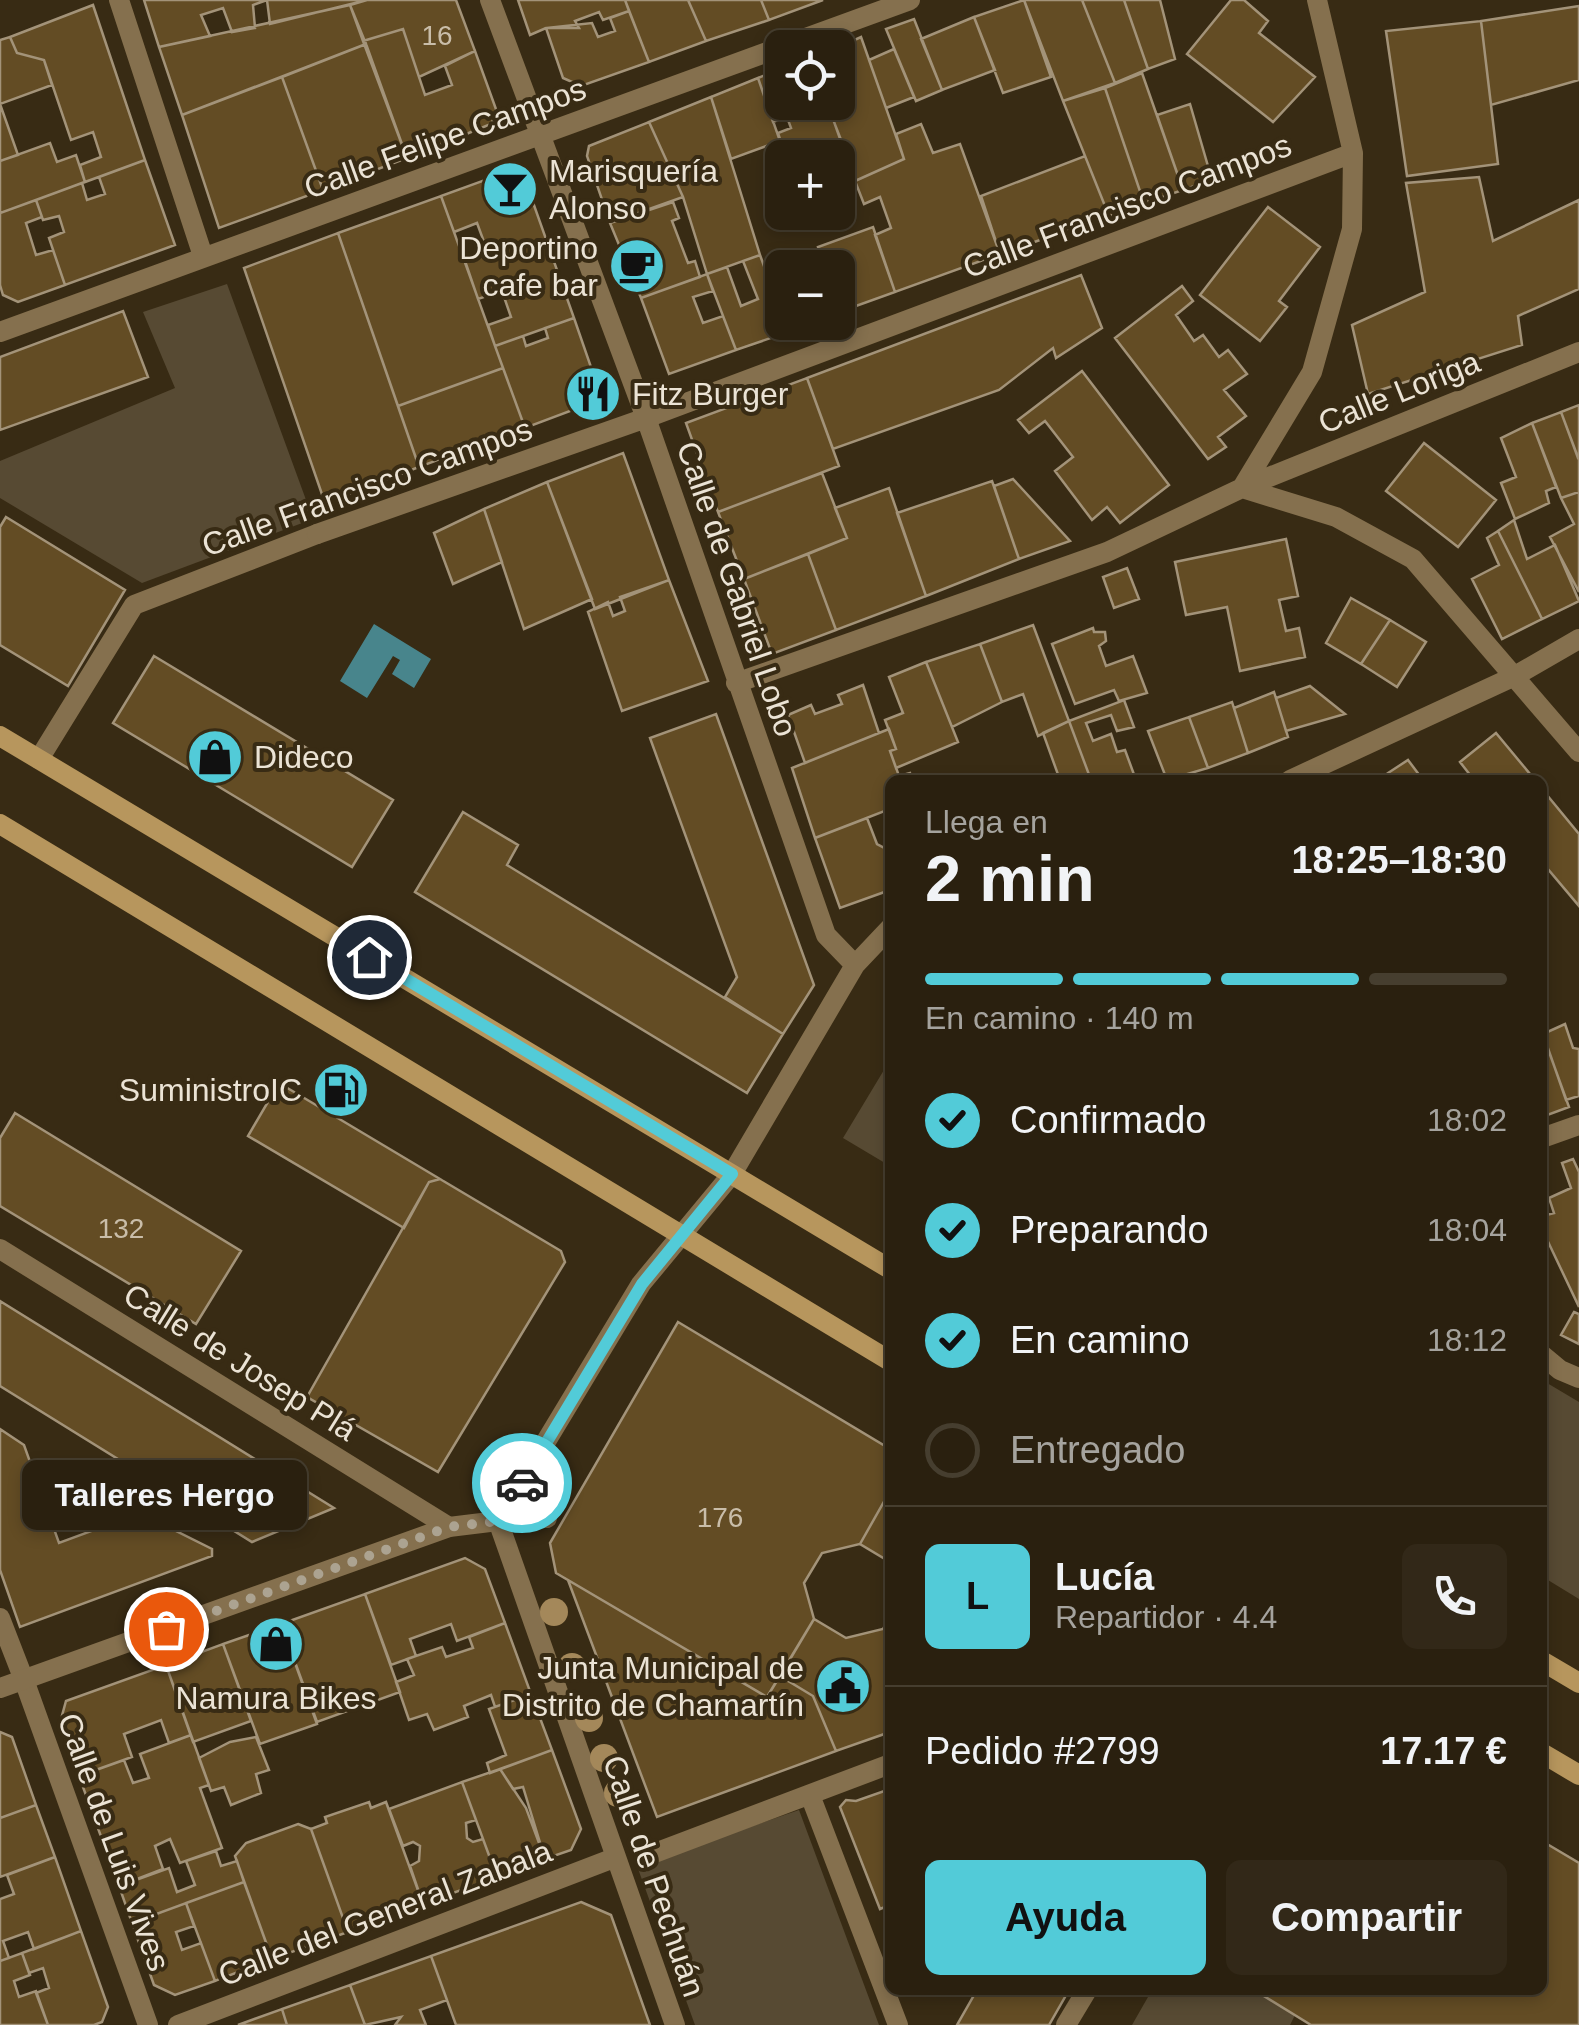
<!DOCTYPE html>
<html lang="es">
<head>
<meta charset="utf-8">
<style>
	body { margin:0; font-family:Helvetica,sans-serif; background:#322818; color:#f1f3f6; height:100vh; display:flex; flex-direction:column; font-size:38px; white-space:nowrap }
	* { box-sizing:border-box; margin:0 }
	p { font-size:32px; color:#a5a39e }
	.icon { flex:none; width:55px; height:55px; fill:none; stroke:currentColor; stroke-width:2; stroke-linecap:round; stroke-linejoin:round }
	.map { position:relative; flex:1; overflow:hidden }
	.sheet { position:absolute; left:885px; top:775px; width:662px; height:1220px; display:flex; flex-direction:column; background:#2a200f; border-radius:15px; box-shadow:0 5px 15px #0003,0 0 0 2px #463e2f }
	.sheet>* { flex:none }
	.fabs { position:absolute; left:765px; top:30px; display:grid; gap:20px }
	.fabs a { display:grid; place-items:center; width:90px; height:90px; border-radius:15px; background:#2a200f; box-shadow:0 5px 15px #0003,0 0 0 2px #463e2f; font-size:50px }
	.pin { position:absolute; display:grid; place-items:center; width:85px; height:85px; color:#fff; margin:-42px; border:5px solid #fff; border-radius:50%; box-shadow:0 2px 10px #0007 }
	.courier { position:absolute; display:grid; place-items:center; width:100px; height:100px; margin:-50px; border:8px solid #52cbd8; border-radius:50%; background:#fff; color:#222; box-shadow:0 2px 12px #0007 }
	.bubble { position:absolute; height:70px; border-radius:15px; background:#2a200f; box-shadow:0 5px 15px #0003,0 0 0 2px #463e2f; font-size:32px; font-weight:700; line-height:70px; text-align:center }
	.head em { font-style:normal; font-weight:700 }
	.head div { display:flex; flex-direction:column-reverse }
	.head { display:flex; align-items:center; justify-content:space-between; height:170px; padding:0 40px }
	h1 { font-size:65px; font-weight:700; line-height:75px }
	.bar { display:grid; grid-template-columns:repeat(4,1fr); gap:15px 10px; align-content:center; height:120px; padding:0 40px }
	.bar i { height:12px; border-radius:8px; background:#463e2f }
	.bar .selected { background:#52cbd8 }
	.bar p { grid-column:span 4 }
	.line { display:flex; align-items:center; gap:25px; padding:0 40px; border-top:2px solid #463e2f }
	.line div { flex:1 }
	.round { display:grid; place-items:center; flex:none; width:105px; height:105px; border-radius:15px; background:#322818 }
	ol { padding:0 40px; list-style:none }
	li { display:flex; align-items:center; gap:30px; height:110px }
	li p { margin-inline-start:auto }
	li .icon { padding:10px; border-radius:50%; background:#52cbd8; color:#111; stroke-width:4 }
	li:last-child { color:#a5a39e }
	li i { width:55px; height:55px; border:5px solid #463e2f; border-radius:50% }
	.primary-button { display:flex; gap:20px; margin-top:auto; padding:20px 40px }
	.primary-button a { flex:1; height:115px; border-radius:15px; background:#52cbd8; color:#111; font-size:40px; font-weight:700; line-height:115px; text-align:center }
	.primary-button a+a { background:#322818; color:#f1f3f6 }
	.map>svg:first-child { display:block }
	.green { fill:#574a33 }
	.water { fill:#48858c }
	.building { fill:#634c24; stroke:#a39379; stroke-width:2.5 }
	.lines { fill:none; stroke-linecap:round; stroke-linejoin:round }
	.service { stroke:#85704e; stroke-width:20 }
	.pedestrian { stroke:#85704e; stroke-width:20 }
	.minor { stroke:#85704e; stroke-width:20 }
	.tertiary { stroke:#85704e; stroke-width:20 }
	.secondary { stroke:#b7965d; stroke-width:20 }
	.tree { fill:#a4885a }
	.done { stroke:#aca391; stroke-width:10; stroke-dasharray:0 18 }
	.route { stroke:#52cbd8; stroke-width:12 }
	.labels { text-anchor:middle; stroke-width:8; stroke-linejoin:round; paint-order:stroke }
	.number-label { font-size:28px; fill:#c9bda9 }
	.street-label { font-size:32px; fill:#ebe3d5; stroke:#382b14 }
	.poi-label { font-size:32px; fill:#ebe3d5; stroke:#382b14; text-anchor:start }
</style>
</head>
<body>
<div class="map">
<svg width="1579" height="2025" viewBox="0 0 1579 2025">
	<rect width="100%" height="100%" fill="#382b14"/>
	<path class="green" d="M227 284 313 519 142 583 0 498V461L175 388 143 312Z
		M890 1060V1166L843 1138Z
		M1542 1380 1579 1402V1599L1543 1577Z
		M799 1810 879 2025H695L637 1866Z
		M1152 1990H1253L1295 2015 1290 2025H1132Z"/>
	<path class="water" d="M374 624 431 659 414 688 392 674 400 660 393 656 367 698 340 681Z"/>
	<path class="building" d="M144 0H267L253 5 255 28 232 32 223 8 201 15 210 36 159 47Z
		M267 0H367L270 24Z
		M367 0H456L475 51 419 77 403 29 363 41 350 5Z
		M518 0H625L629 11 603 20 599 12 575 21 579 28H546L530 35Z
		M625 0H688L706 41 649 62Z
		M688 0H761L769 20 706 41Z
		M761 0H823L769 20Z
		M1024 0H1082L1115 83 1063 101Z
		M1024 0 1051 77 1003 93 974 17Z
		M1082 0H1124L1148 69 1115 83Z
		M1124 0H1160L1175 59 1148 69Z
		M1231 0H1244L1268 21 1259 33 1315 77 1273 122 1187 54Z
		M93 5 145 160 85 182 80 165 101 157 93 132 71 140 44 60 17 53 10 37Z
		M350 5 366 44 182 115 159 47Z
		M1579 6V80L1491 105 1481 21Z
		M629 11 649 62 581 86 563 78 546 28 592 23 598 37 615 31 610 18Z
		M974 17 995 70 942 90 921 39Z
		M914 19 942 90 916 101 886 29Z
		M1481 21 1498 164 1407 176 1386 31Z
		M403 29 425 95 452 85 445 66 475 51 497 112 491 124 407 158 363 41Z
		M10 37 17 53 44 60 52 85 0 104V40Z
		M861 37 904 159 855 181 827 102H838L837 48Z
		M366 44 407 158 323 190 282 77Z
		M894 49 914 97 886 108 869 60Z
		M782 68V102H818L821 112 829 109 843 145 830 149 833 158H786L778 133 791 128 787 117 773 122 758 78Z
		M1142 73 1183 190 1144 203 1105 88Z
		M282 77 323 190 219 228 182 115Z
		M758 78 780 141 731 159 711 97Z
		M1105 88 1144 203 1109 216 1063 101Z
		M711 97 760 255 707 274 683 197 649 122Z
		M0 104 18 155 0 161Z
		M1190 104 1212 180 1183 190 1157 115Z
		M649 122 683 197 610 223 587 156 589 146Z
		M921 124 933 153 960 144 1000 254 895 292 875 235 891 228 880 197 864 204 855 181 904 159 896 134Z
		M50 143 57 162 76 155 85 182 0 213V161Z
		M1085 156 1109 216 1000 254 981 196Z
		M145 160 175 245 65 285 49 238 64 232 59 216 43 220 36 200 82 183 87 200 105 194 99 177Z
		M510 171 524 177 574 318 495 346 488 325 511 317 502 291 478 299 464 258 487 250 477 223 454 232 441 196Z
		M1479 177 1493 241 1579 200V289L1518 316 1522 345 1368 394 1352 325 1425 292 1406 183Z
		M441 196 503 368 398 406 338 233Z
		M36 200 42 217 26 223 36 255 53 250 65 285 18 302 3 295 0 285V213Z
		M673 202 679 218 672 221 688 263 695 261 700 277 641 298 610 223Z
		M1268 207 1320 247 1279 301 1287 307 1260 341 1200 295Z
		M873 227 895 292 842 311 838 268H825L818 247Z
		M338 233 419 467 325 503 244 268Z
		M760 255 788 332 736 350 707 274 727 267 741 306 758 299 743 261Z
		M707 274 713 291 693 297 703 323 723 316 736 350 669 374 641 298Z
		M1081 275 1102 328 1056 358 1053 348 999 390 833 449 807 378Z
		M1182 286 1193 301 1176 315 1194 341 1203 335 1219 357 1228 350 1247 374 1224 390 1246 416 1218 437 1226 447 1208 459 1115 338Z
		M123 311 148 377 0 430V357Z
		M574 318 602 399 525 428 495 346 523 336 526 346 548 338 545 328Z
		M503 368 525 428 419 467 398 406Z
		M1082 371 1169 485 1120 523 1107 507 1092 520 1055 471 1073 457 1045 421 1029 433 1018 420Z
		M807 378 839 466 718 512 686 423Z
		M1579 405V458H1578L1561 412Z
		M1561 412 1579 460V492L1561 498 1532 423Z
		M1532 423 1556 487 1546 491 1549 503 1515 519 1501 483 1516 477 1501 438Z
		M1424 443 1496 500 1458 547 1386 491Z
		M623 453 669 580 595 609 547 482Z
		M822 473 847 538 744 579 718 512Z
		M1013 479 1070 541 1019 559 994 486Z
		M992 481 1019 559 926 596 897 513Z
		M547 482 592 599 524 629 484 509Z
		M889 488 926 596 836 630 808 554 847 538 835 508Z
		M1579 492V592L1550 537 1574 524 1561 498Z
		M484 509 502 562 453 584 434 533Z
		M6 517 125 590 68 686 0 645V527Z
		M1514 520 1527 559 1555 545 1579 601 1542 619 1498 531Z
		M1498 531 1542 619 1502 639 1472 579 1499 565 1487 538Z
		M1286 539 1298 596 1279 600 1286 631 1299 628 1305 657 1240 671 1227 607 1186 615 1175 562Z
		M808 554 836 630 772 654 744 579Z
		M1127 568 1139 599 1114 608 1103 577Z
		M669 580 708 681 622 711 588 612 608 602 613 616 625 611 620 597Z
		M1351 598 1390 620 1361 664 1326 643Z
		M1390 620 1426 642 1397 687 1361 664Z
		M1033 625 1069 721 1038 736 1023 694 1002 702 980 644Z
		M1093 628 1094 632H1105L1106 641 1099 646 1106 666 1133 656 1147 693 1119 701 1114 690 1075 704 1052 644Z
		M980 644 1002 702 952 727 926 662Z
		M154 656 393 800 352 867 113 723Z
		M926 662 958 742 896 768 890 751 896 749 885 720 903 713 889 677Z
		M863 685 879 733 805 763 788 715 811 705 815 714 842 704 838 695Z
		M1310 686 1345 714 1286 731 1276 698Z
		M1274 692 1288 737 1248 753 1234 708Z
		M1124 700 1134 727 1117 731 1111 715 1086 723 1093 741 1111 734 1117 752 1125 750 1136 780H1091L1069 721Z
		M1232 702 1248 753 1208 768 1189 717Z
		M716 714 814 985 783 1034 725 997 737 977 650 738Z
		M1189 717 1208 768 1167 780 1148 731Z
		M1069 721 1091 780H1060L1043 733Z
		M889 729 896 749 890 751 899 776 910 773 912 780H890V809L815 838 792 768Z
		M1496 733 1535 780H1474L1460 762Z
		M1408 760 1423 780H1393L1388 773Z
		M1542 789 1579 834V906L1542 862Z
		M463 812 518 845 507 865 783 1034 747 1093 415 892Z
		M867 818 877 844 890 851V890L840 908 815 838Z
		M1565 1024 1573 1048 1579 1049V1096L1566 1100 1543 1034Z
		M1548 1049 1569 1107 1542 1117V1051Z
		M279 1083 440 1179 429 1182 404 1228 248 1136Z
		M15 1113 241 1251 196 1324 0 1206V1138Z
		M1573 1159 1579 1172V1307L1542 1229V1216L1554 1213 1549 1198 1571 1188 1562 1163Z
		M440 1179 561 1251 565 1262 438 1472 307 1397 429 1182Z
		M0 1301 334 1508 252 1542 0 1386Z
		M1574 1312 1579 1314V1344L1561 1335Z
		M678 1322 890 1449V1491L860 1544 822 1553 804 1583 814 1619 767 1697 556 1573 550 1543Z
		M0 1429 24 1445 59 1543 140 1513 212 1549V1556L20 1627 0 1570Z
		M890 1491V1562L860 1544Z
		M465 1558 485 1569 505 1623 457 1641 451 1624 410 1639 416 1656 391 1665 365 1594Z
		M568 1580 767 1697 780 1676 813 1696 836 1751 657 1817Z
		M365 1594 400 1692 317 1722 281 1624Z
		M890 1618V1732L836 1751 813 1696 780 1676 814 1619 846 1638 883 1629Z
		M505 1623 531 1694 495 1707 491 1695 464 1706 468 1717 434 1730 427 1714 409 1720 396 1682 414 1675 407 1659 442 1647 446 1657 473 1648 469 1637Z
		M281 1624 317 1724 260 1744 223 1644Z
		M223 1644 251 1721 193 1742 166 1665Z
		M166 1665 191 1735 169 1743 161 1720 124 1734 132 1757 79 1776 60 1723 66 1701Z
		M531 1694 552 1750 490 1773 487 1763 506 1755 489 1709Z
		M0 1732 12 1737 36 1805 0 1818Z
		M191 1735 209 1785 200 1788 222 1848 180 1863 170 1839 155 1846 163 1869 119 1886 79 1776 124 1760 133 1783 149 1778 140 1754Z
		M256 1737 269 1770 256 1774 261 1793 231 1805 224 1787 211 1791 199 1758 230 1742Z
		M552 1750 581 1829 571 1850 545 1859 523 1787 513 1789 500 1769Z
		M500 1769 526 1808 545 1859 497 1877 462 1782Z
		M462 1782 476 1820 466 1823 467 1838 473 1842 483 1839 497 1877 423 1904 410 1866 419 1861 420 1846 413 1842 403 1846 389 1809Z
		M890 1789V1905L880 1909 840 1807 846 1800 856 1801Z
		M369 1802 371 1808 386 1802 423 1904 348 1932 311 1829 327 1823 325 1817Z
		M36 1805 55 1857 0 1877V1818Z
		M298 1824 311 1829 348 1932 272 1959 235 1856 246 1843Z
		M1542 1841 1579 1863V2025H1311L1254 1990H1542Z
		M216 1851 221 1866 237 1861 244 1882 132 1923 119 1886 169 1868 177 1892 195 1885 186 1861Z
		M55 1857 81 1931 34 1949 28 1932 3 1941 9 1958 0 1961V1899L14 1894 7 1875Z
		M244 1882 272 1959 215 1981 186 1903Z
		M581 1902 611 1915 650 2025H456L431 1956Z
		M186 1903 194 1926 176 1932 182 1950 201 1943 215 1981 175 1995 154 1985 132 1923Z
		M81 1931 108 2007 102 2022 94 2025H48L36 1993 49 1988 43 1968 29 1973 22 1953Z
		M22 1953 30 1975 14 1981 19 1997 36 1991 48 2025H0V1961Z
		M431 1956 447 2000 420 2010 426 2025H395L401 2017 365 2025 350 1985Z
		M350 1985 365 2025H287L282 2009Z
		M977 1990H1069L1049 2025H957Z
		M282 2009 287 2025H238Z"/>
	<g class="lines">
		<path class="service" d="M512 1498 547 1518"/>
		<path class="pedestrian" d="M39 759 134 605 317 534
			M0 1618 24 1680
			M810 1795 898 2025
			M652 1854 890 1764
			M1066 2025 1087 1990"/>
		<path class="minor" d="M119 0 203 256
			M490 0 646 418 826 935 855 965
			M0 332 910 0
			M1242 488 1312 372 1352 229 1353 153 1317 0
			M1242 488 1336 517 1413 559 1579 752
			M317 534 646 418 1353 153
			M736 683 1107 552 1242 488 1579 352
			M1290 780 1515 676 1579 639
			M1542 1138 1579 1125
			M732 1174 855 965 890 928
			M0 1249 449 1527
			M1542 1355 1560 1370 1579 1378
			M498 1521 675 2025
			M24 1680 148 2025
			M178 2025 614 1858"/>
		<path class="tertiary" d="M0 1688 449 1527 498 1521 641 1284 732 1174"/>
		<path class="secondary" d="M0 736 890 1269
			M0 824 890 1361
			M1542 1661 1579 1683
			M1542 1753 1579 1775"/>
	</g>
	<g class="tree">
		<circle cx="554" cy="1612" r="14"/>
		<circle cx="572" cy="1667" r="14"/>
		<circle cx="589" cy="1718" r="14"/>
		<circle cx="604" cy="1758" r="14"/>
		<circle cx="618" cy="1793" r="14"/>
	</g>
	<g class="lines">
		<path class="done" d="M166 1629 449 1527 498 1521 522 1483"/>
		<path class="route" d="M369 957 732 1174 642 1284 522 1483"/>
	</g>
	<defs>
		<g id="bar-disc" transform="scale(2.875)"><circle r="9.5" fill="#52cbd8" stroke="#382b14"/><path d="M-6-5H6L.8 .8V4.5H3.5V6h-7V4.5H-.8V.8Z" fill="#111"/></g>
		<g id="cafe-disc" transform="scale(2.875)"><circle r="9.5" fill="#52cbd8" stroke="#382b14"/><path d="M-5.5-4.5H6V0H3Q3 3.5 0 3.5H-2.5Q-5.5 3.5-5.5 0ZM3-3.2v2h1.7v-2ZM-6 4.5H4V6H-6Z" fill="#111"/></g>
		<g id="restaurant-disc" transform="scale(2.875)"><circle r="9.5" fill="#52cbd8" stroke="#382b14"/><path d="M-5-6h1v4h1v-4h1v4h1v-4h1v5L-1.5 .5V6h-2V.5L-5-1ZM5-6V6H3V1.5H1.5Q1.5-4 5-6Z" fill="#111"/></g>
		<g id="shop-disc" transform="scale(2.875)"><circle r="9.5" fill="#52cbd8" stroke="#382b14"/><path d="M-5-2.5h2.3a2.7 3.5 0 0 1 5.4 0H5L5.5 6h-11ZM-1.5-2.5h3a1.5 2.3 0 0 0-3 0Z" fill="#111"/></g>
		<g id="fuel-disc" transform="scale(2.875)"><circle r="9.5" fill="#52cbd8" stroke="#382b14"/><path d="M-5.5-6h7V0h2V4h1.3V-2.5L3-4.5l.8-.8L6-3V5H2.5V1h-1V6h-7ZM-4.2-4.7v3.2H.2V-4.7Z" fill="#111"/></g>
		<g id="civic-disc" transform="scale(2.875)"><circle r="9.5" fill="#52cbd8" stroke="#382b14"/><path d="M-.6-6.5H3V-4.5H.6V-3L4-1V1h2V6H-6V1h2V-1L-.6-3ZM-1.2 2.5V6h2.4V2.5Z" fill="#111"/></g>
	</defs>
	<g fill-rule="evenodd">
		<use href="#bar-disc" x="510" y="189"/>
		<use href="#cafe-disc" x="637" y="266"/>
		<use href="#restaurant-disc" x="593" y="394"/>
		<use href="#shop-disc" x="215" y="757"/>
		<use href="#fuel-disc" x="341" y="1090"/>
		<use href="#shop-disc" x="276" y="1644"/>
		<use href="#civic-disc" x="843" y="1686"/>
	</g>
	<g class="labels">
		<g class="number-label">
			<text x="437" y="45">16</text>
			<text x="121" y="1238">132</text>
			<text x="720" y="1527">176</text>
		</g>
		<g class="street-label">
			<text transform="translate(445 138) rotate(-20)" y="11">Calle Felipe Campos</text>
			<text transform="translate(1127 206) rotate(-21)" y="11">Calle Francisco Campos</text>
			<text transform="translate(1399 392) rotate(-22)" y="11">Calle Loriga</text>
			<text transform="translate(367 487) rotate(-20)" y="11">Calle Francisco Campos</text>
			<text transform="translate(737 589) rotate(71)" y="11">Calle de Gabriel Lobo</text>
			<text transform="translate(240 1362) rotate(32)" y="11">Calle de Josep Plá</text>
			<text transform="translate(114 1842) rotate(70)" y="11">Calle de Luis Vives</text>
			<text transform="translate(654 1876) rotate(71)" y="11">Calle de Pechuán</text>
			<text transform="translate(385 1913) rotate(-21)" y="11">Calle del General Zabala</text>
		</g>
		<g class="poi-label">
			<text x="549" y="182">Marisquería<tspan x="549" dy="37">Alonso</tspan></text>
			<text x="598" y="259" text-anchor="end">Deportino<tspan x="598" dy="37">cafe bar</tspan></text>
			<text x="632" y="405">Fitz Burger</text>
			<text x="254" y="768">Dideco</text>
			<text x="302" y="1101" text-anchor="end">SuministroIC</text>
			<text x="804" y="1679" text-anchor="end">Junta Municipal de<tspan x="804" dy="37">Distrito de Chamartín</tspan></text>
			<text x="276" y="1709" text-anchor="middle">Namura Bikes</text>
		</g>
	</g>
</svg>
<div class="fabs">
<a><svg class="icon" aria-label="locate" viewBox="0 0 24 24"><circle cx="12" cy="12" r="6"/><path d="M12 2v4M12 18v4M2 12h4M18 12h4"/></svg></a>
<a>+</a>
<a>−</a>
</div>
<div class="pin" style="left:166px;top:1629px;background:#ea580c"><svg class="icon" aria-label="bag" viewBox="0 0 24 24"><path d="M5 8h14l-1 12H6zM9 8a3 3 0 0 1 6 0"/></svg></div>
<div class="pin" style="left:369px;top:957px;background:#1f2937"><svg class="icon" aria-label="home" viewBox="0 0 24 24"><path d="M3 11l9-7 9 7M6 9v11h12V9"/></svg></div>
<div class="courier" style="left:522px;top:1483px"><svg class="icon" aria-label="car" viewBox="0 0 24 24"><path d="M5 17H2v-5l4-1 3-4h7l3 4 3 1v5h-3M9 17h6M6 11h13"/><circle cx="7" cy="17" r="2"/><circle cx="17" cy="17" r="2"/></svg></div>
<div class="bubble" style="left:22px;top:1460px;width:285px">Talleres Hergo</div>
<section class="sheet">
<div class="head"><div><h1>2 min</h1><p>Llega en</p></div><em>18:25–18:30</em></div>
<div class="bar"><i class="selected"></i><i class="selected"></i><i class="selected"></i><i></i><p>En camino · 140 m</p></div>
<ol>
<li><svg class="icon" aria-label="check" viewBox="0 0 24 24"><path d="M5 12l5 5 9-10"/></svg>Confirmado<p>18:02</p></li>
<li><svg class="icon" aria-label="check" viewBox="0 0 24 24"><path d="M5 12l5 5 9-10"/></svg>Preparando<p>18:04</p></li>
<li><svg class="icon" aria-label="check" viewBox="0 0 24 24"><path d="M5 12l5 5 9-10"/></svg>En camino<p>18:12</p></li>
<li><i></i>Entregado</li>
</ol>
<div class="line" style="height:180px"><b class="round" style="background:#52cbd8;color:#111">L</b><div><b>Lucía</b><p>Repartidor · 4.4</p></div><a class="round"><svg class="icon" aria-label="phone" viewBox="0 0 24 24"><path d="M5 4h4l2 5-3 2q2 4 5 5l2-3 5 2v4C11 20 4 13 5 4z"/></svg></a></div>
<div class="line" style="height:130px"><div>Pedido #2799</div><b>17.17 €</b></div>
<div class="primary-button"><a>Ayuda</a><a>Compartir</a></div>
</section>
</div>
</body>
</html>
